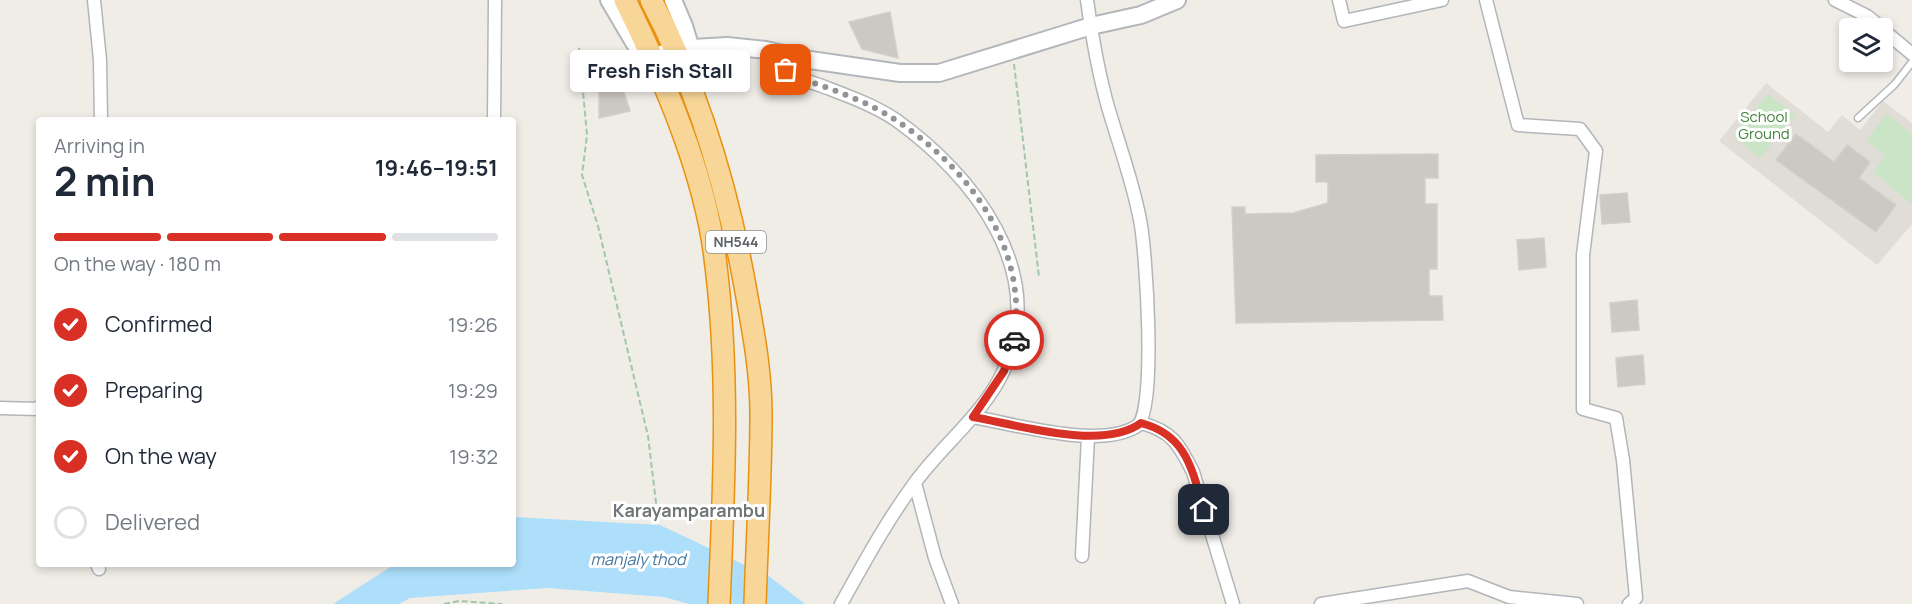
<!DOCTYPE html>
<html lang="en">
<head>
<meta charset="utf-8">
<style>
	body { margin:0; font-family:Manrope,sans-serif; background:#f2f2f3; color:#1f2937; height:100vh; display:flex; flex-direction:column; font-size:22px; white-space:nowrap }
	* { box-sizing:border-box; margin:0 }
	p { font-size:20px; color:#747a83 }
	.icon { flex:none; width:33px; height:33px; fill:none; stroke:currentColor; stroke-width:2; stroke-linecap:round; stroke-linejoin:round }
	.map { position:relative; flex:1; overflow:hidden }
	.details { position:absolute; left:36px; top:117px; width:480px; height:450px; display:flex; flex-direction:column; background:#fff; border-radius:6px; box-shadow:0 3px 9px #0003 }
	.details>* { flex:none }
	.buttons { position:absolute; left:1839px; top:18px; display:grid; gap:12px }
	.buttons a { display:grid; place-items:center; width:54px; height:54px; border-radius:6px; background:#fff; box-shadow:0 3px 9px #0003; font-size:30px }
	.pin { position:absolute; display:grid; place-items:center; width:51px; height:51px; color:#fff; margin:-26px; border-radius:12px; box-shadow:0 3px 9px #0006 }
	.courier { position:absolute; display:grid; place-items:center; width:60px; height:60px; margin:-30px; border:4px solid #d93025; border-radius:50%; background:#fff; color:#222; box-shadow:0 2px 8px #0007 }
	.bubble { position:absolute; height:42px; border-radius:6px; background:#fff; box-shadow:0 3px 9px #0003; font-size:20px; font-weight:700; line-height:42px; text-align:center }
	.summary em { font-style:normal; font-weight:700 }
	.summary div { display:flex; flex-direction:column-reverse }
	.summary { display:flex; align-items:center; justify-content:space-between; height:102px; padding:0 18px }
	h1 { font-size:39px; font-weight:700; line-height:45px }
	.bar { display:grid; grid-template-columns:repeat(4,1fr); gap:9px 6px; align-content:center; height:72px; padding:0 18px }
	.bar i { height:8px; border-radius:4px; background:#e0e1e3 }
	.bar .on { background:#d93025 }
	.bar p { grid-column:span 4 }
	ol { padding:0 18px; list-style:none }
	li { display:flex; align-items:center; gap:18px; height:66px }
	li p { margin-inline-start:auto }
	li .icon { padding:6px; border-radius:50%; background:#d93025; color:#fff; stroke-width:4 }
	li:last-child { color:#747a83 }
	li i { width:33px; height:33px; border:3px solid #e0e1e3; border-radius:50% }
	.map>svg:first-child { display:block }
	.education { fill:#e0dcd6 }
	.green { fill:#c9e5c6 }
	.water { fill:#addffa }
	.building { fill:#ccc8c4; stroke:#d4cec6; stroke-width:1.5 }
	.lines { fill:none; stroke-linecap:round; stroke-linejoin:round }
	.lane-casing { stroke:#b2b5b9; stroke-width:9 }
	.street-casing { stroke:#b2b5b9; stroke-width:15 }
	.secondary-casing { stroke:#b3b7bb; stroke-width:20 }
	.highway-casing { stroke:#e9910e; stroke-width:24 }
	.path { stroke:#a0c7a7; stroke-width:2; stroke-dasharray:6 3; stroke-linecap:butt }
	.lane { stroke:#fff; stroke-width:6 }
	.street { stroke:#fff; stroke-width:12 }
	.secondary { stroke:#fff; stroke-width:16 }
	.highway { stroke:#f7d697; stroke-width:21 }
	.done { stroke:#929394; stroke-width:6; stroke-dasharray:0 10.8 }
	.route { stroke:#d93025; stroke-width:8 }
	.labels { text-anchor:middle; stroke-width:6; stroke-linejoin:round; paint-order:stroke }
	.shield { fill:#fff; stroke:#8f9295; stroke-width:1.5 }
	.shield-label { font-size:14px; font-weight:bold; fill:#5f6367 }
	.park-label { font-size:15px; fill:#3e823a; stroke:#fff }
	.water-label { font-size:16px; font-style:italic; fill:#43769b; stroke:#fff }
	.quarter-label { font-size:18px; font-weight:bold; fill:#707578; stroke:#fff }
</style>
</head>
<body>
<div class="map">
<svg width="1912" height="604" viewBox="0 0 1912 604">
	<rect width="100%" height="100%" fill="#f0ede7"/>
	<path class="education" d="M1766 83 1828 132 1842 115 1860 130 1883 101 1912 123V224L1877 265 1719 141Z"/>
	<path class="green" d="M1768 94 1795 115 1760 158 1733 136Z
		M1887 114 1912 134V204L1873 172 1886 156 1866 141Z"/>
	<path class="water" d="M515 517 660 525 770 577 805 604H689L664 597 547 588 410 598 399 604H333L395 564H513V518Z"/>
	<path class="building" d="M890 12 898 58 862 49 849 22Z
		M622 86 630 111 599 118V89Z
		M1796 134 1834 162 1847 145 1870 162 1859 178 1896 205 1876 232 1776 160Z
		M1438 154V178H1425V204H1437V269H1429V296H1442L1443 320 1236 323 1232 207H1245V214L1293 213 1328 203V182H1316V155Z
		M1627 193 1630 222 1602 224 1600 195Z
		M1544 238 1546 267 1519 270 1517 240Z
		M1637 300 1639 330 1612 332 1610 303Z
		M1643 355 1645 384 1618 387 1616 358Z"/>
	<g class="lines">
		<g class="lane-casing">
			<path id="lane" d="M1858 118 1895 84 1912 62"/>
		</g>
		<g class="street-casing">
			<path id="street" d="M94 0 100 60 101 120
				M1339 0 1344 21 1442 0
				M1486 0 1518 125 1580 129 1596 151 1583 255V409L1616 418 1623 460 1636 598 1629 604
				M1835 0 1867 16 1882 28
				M1882 29 1912 54
				M780 52 784 66 788 72C799 79 811 82 822 86 848 96 874 105 896 120 973 175 1049 271 1004 370 984 414 942 445 914 484 886 522 864 563 841 604
				M494 120 495 0
				M0 408 39 409V407
				M973 417C1016 424 1100 450 1137 426 1157 413 1146 248 1140 220 1133 182 1119 145 1108 107 1098 72 1092 36 1087 0
				M1141 423C1172 431 1179 444 1193 472L1233 604
				M915 483 935 558 952 604
				M1082 556 1088 437
				M97 564 99 569
				M1321 604 1468 581 1509 597 1577 604"/>
		</g>
		<g class="secondary-casing">
			<path id="secondary" d="M609 0 635 44 653 57 675 49 727 46 766 50 810 60 900 73H939L1091 26 1141 15 1177 0
				M673 0 684 26 691 49"/>
		</g>
		<g class="highway-casing">
			<path id="highway" d="M625 0C663 77 705 173 715 258 730 373 724 488 719 604
				M651 0C700 92 729 194 747 297 754 335 761 374 761 414 761 477 757 541 755 604"/>
		</g>
		<path class="path" d="M579 48 587 135 582 175 598 226 648 436 657 511H706
			M1014 64 1039 277
			M444 604 459 601 502 604"/>
		<use href="#lane" class="lane"/>
		<use href="#street" class="street"/>
		<use href="#secondary" class="secondary"/>
		<use href="#highway" class="highway"/>
	</g>
	<g class="lines">
		<path class="done" d="M786 70 792 75C827 88 863 99 894 119 968 167 1029 247 1014 340"/>
		<path class="route" d="M1014 340 1004 371 973 417C1018 425 1103 451 1141 423 1187 435 1192 470 1204 510"/>
	</g>
	<g class="labels">
		<rect class="shield" x="706" y="231" width="60" height="22" rx="4.5"/>
		<g class="shield-label">
			<text x="736" y="247">NH544</text>
		</g>
		<g class="park-label">
			<text x="1764" y="122">School<tspan x="1764" dy="17">Ground</tspan></text>
		</g>
		<g class="water-label">
			<text x="638" y="565">manjaly thod</text>
		</g>
		<g class="quarter-label">
			<text x="689" y="517">Karayamparambu</text>
		</g>
	</g>
</svg>
<div class="buttons">
<a><svg class="icon" aria-label="layers" viewBox="0 0 24 24"><path d="M12 4l9 5-9 5-9-5zM3 14l9 5 9-5"/></svg></a>
</div>
<div class="pin" style="left:786px;top:70px;background:#ea580c"><svg class="icon" aria-label="bag" viewBox="0 0 24 24"><path d="M5 8h14l-1 12H6zM9 8a3 3 0 0 1 6 0"/></svg></div>
<div class="pin" style="left:1204px;top:510px;background:#1f2937"><svg class="icon" aria-label="home" viewBox="0 0 24 24"><path d="M3 11l9-7 9 7M6 9v11h12V9"/></svg></div>
<div class="courier" style="left:1014px;top:340px"><svg class="icon" aria-label="car" viewBox="0 0 24 24"><path d="M5 17H2v-5l4-1 3-4h7l3 4 3 1v5h-3M9 17h6M6 11h13"/><circle cx="7" cy="17" r="2"/><circle cx="17" cy="17" r="2"/></svg></div>
<div class="bubble" style="left:570px;top:50px;width:180px">Fresh Fish Stall</div>
<section class="details">
<div class="summary"><div><h1>2 min</h1><p>Arriving in</p></div><em>19:46–19:51</em></div>
<div class="bar"><i class="on"></i><i class="on"></i><i class="on"></i><i></i><p>On the way · 180 m</p></div>
<ol>
<li><svg class="icon" aria-label="check" viewBox="0 0 24 24"><path d="M5 12l5 5 9-10"/></svg>Confirmed<p>19:26</p></li>
<li><svg class="icon" aria-label="check" viewBox="0 0 24 24"><path d="M5 12l5 5 9-10"/></svg>Preparing<p>19:29</p></li>
<li><svg class="icon" aria-label="check" viewBox="0 0 24 24"><path d="M5 12l5 5 9-10"/></svg>On the way<p>19:32</p></li>
<li><i></i>Delivered</li>
</ol>
</section>
</div>
</body>
</html>
